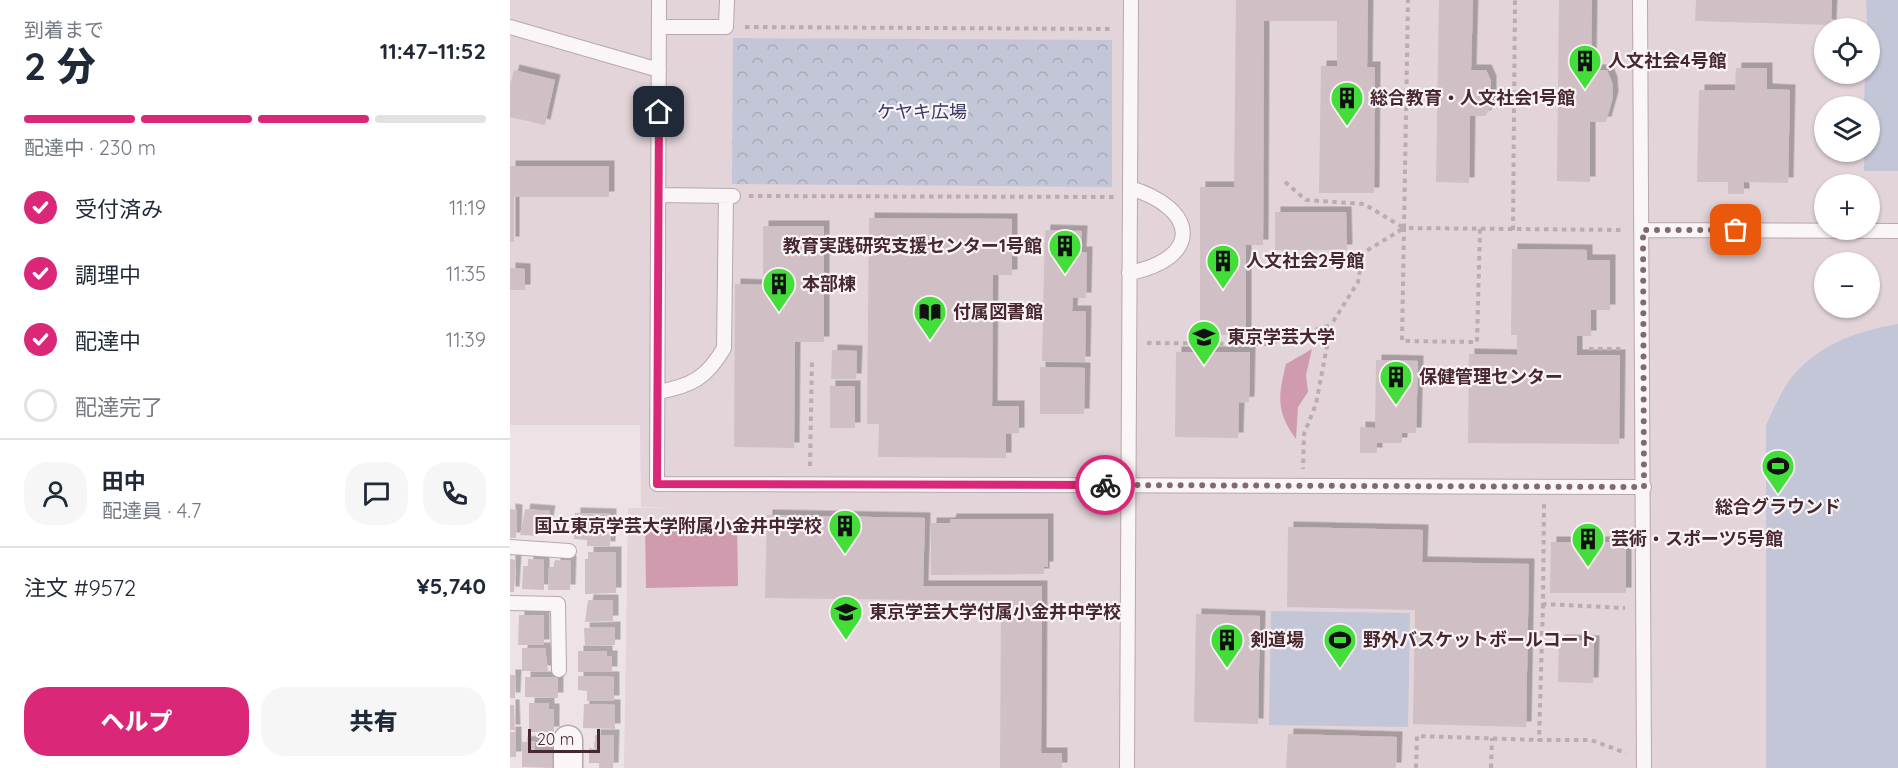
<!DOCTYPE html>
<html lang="ja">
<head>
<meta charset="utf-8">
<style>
	body { margin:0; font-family:Quicksand,"Noto Sans JP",sans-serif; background:#f6f6f7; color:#1f2937; height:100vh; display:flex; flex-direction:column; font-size:22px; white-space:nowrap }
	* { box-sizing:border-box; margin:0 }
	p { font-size:20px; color:#747a83 }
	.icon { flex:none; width:33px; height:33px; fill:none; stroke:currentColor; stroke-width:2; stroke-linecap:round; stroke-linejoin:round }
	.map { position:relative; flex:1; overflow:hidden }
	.sheet { display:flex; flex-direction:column; background:#fff; width:510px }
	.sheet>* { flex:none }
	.tools { position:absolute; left:1304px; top:18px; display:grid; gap:12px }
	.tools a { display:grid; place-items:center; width:66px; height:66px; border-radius:50%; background:#fff; box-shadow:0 2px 4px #0004; font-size:30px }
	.scale { position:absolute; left:18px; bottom:15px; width:72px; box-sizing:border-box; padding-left:6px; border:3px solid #472831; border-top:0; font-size:16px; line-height:21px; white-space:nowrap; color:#472831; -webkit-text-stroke:4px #f9f3f5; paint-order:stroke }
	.pin { position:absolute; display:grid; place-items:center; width:51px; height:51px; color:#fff; margin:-26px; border-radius:12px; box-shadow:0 3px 9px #0006 }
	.courier { position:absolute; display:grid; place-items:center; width:60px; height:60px; margin:-30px; border:4px solid #db2777; border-radius:50%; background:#fff; color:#222; box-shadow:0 2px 8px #0007 }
	.head em { font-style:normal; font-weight:800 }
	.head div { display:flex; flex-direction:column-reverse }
	.head { display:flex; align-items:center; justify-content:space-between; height:102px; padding:0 24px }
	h1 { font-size:39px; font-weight:800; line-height:45px }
	.bar { display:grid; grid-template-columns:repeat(4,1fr); gap:9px 6px; align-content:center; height:72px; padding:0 24px }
	.bar i { height:8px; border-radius:4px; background:#e0e1e3 }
	.bar .current { background:#db2777 }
	.bar p { grid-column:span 4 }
	.line { display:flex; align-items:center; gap:15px; padding:0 24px; border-top:2px solid #e0e1e3 }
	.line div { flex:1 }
	.round { display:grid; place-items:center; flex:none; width:63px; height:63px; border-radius:24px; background:#f6f6f7 }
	ol { padding:0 24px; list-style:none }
	li { display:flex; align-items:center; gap:18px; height:66px }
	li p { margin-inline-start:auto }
	li .icon { padding:6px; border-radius:50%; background:#db2777; color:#fff; stroke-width:4 }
	li:last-child { color:#747a83 }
	li i { width:33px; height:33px; border:3px solid #e0e1e3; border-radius:50% }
	.button { display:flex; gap:12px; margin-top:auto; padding:12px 24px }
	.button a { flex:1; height:69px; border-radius:24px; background:#db2777; color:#fff; font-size:24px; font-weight:800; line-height:69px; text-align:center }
	.button a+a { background:#f6f6f7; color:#1f2937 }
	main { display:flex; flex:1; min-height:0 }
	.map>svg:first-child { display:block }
	.built { fill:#e2d4d8; fill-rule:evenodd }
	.forest { fill:url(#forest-crowns) }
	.park { fill:#c3c6d7 }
	.water { fill:#d09aaf }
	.building { fill:#d0bfc4; filter:url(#shadow) }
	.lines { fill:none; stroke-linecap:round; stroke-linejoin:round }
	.lane-casing { stroke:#b8a7ac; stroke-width:16 }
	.street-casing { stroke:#b8a7ac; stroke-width:31 }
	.path { stroke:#baacb0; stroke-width:4; stroke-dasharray:4.5 4.5; stroke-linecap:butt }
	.lane { stroke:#faf6f7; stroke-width:14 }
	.street { stroke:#faf6f7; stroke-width:28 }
	.done { stroke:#816970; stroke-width:6; stroke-dasharray:0 10.8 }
	.route { stroke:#db2777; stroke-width:8 }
	.labels { text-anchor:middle; stroke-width:4.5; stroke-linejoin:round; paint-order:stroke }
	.poi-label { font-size:18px; font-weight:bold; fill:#472831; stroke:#f9f3f5; text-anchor:start }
	.park-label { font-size:18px; fill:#343865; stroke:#f9f3f5 }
</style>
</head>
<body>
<main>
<section class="sheet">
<div class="head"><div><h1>2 分</h1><p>到着まで</p></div><em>11:47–11:52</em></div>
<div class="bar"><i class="current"></i><i class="current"></i><i class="current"></i><i></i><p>配達中 · 230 m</p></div>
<ol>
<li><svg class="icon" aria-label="check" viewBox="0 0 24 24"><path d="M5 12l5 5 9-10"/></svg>受付済み<p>11:19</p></li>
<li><svg class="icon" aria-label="check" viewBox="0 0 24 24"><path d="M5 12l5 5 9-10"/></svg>調理中<p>11:35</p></li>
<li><svg class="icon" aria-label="check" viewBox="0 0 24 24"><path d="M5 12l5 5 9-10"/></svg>配達中<p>11:39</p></li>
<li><i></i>配達完了</li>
</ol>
<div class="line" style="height:108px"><a class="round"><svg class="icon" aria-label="person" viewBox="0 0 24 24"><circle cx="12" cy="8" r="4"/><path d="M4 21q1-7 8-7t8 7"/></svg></a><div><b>田中</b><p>配達員 · 4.7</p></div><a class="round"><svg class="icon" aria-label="chat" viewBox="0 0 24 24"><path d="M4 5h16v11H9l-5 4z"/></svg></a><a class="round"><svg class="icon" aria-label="phone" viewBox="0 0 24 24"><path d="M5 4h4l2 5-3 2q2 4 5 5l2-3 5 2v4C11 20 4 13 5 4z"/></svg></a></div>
<div class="line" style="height:78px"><div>注文 #9572</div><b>¥5,740</b></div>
<div class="button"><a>ヘルプ</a><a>共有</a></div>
</section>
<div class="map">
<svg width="1388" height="768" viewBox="0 0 1388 768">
	<defs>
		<pattern id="forest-crowns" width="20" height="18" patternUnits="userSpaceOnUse" patternTransform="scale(1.5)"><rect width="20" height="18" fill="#c3c6d7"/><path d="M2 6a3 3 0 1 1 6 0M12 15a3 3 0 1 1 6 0" fill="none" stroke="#a9aab9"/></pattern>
		<filter id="shadow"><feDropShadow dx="5.5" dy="-5.5" stdDeviation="0" flood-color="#0004"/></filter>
	</defs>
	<rect width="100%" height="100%" fill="#ede3e6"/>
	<path class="built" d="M0 0H1388V768H114L118 508H166L131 507 130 425H0ZM1314 28H1359V74H1314ZM1314 106H1359V152H1314ZM1314 184H1359V230H1314ZM1314 262H1359V308H1314Z"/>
	<path class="forest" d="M223 38 602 40V187L222 184Z"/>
	<path class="park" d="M1356 0H1388V171H1354V152H1359V106H1354L1355 74H1359Z
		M1388 324V768H1256V425C1263 411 1269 396 1277 384 1302 347 1346 331 1388 324Z
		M761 611 900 613 898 727 759 725Z"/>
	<path class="water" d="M802 349 796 375 798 392 788 407 786 439C766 412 768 396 776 364Z
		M227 521 228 586 136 588 135 522Z"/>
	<path class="building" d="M726 0H858L857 67H865L864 193H809L811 66H827V21H754L753 245H736V335H690V187H724Z
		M929 0H963L961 70H976L981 81V107L975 116H960L959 183 926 182Z
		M1049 0H1082L1081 70H1097L1102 82 1103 97 1096 122H1080V182L1047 181Z
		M1186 0H1322L1321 25 1185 21Z
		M1226 68H1257V89L1280 90 1278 183 1234 182V194H1218V182H1187L1189 90H1225Z
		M4 70 45 80 35 125 0 117V85Z
		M0 166H99V197H4V242H0Z
		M765 212H836L837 250H765Z
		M359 218 502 219V275H483L482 406H509V433L496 434V458L368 457 369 424H357Z
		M253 226H314V342H285L284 448 224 447 225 284 253 285Z
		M535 230 572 231 571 252H577L576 298H563L562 311H576L575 362 532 361Z
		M1002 249 1077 250V260H1100V310H1081V336H1067V355H1110L1109 444 958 443 959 354 1007 355V335H1001Z
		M0 268 15 269V290H0Z
		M322 350 347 351 346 379H321Z
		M666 352H740L739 402 729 403 728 438 665 437Z
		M866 360 908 361 906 433H892V443H867V453H850V427L865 428Z
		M530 367 575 368 574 414H530Z
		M320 386H345V428H320Z
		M0 509 7 510 6 538H0Z
		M15 509 40 511 36 531 28 532V536L10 535Z
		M65 513 101 514 100 547 77 546V540L64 539Z
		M257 515 415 518 413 586H532L531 753H552V768H490L491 601 255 598Z
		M441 519H538V567H534V574L421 575V523H440Z
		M778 527 913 530 912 562 1019 564 1016 727 903 724 905 610 777 607Z
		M1041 542H1116V593H1040Z
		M78 552H106V593L75 594V559H78Z
		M0 559 6 560 4 592H0Z
		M18 559 34 560V590L12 589 13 566H18Z
		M45 560 61 561 60 590H38L39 567H45Z
		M78 600H103V621L75 622Z
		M686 614 750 616 748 724 684 722Z
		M9 615H34V645H8Z
		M105 627V645L75 646 74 628Z
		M1049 640 1084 641 1083 683 1048 682Z
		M12 648H35L38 671H12Z
		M68 651H97V656H102V672H68Z
		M0 675H6L5 698H0Z
		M68 676 104 677V701H77V691L68 690Z
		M15 677H48V698L15 697Z
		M19 703H39V709H44V732H19Z
		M74 704 105 705V729L73 728Z
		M0 705H4L5 730H0Z
		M0 732H6V757H0Z
		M778 734 887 737 886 768H776Z
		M85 735H104L103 768H89V763H79V748L85 749Z
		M25 741V752L43 751 44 768 12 767V742Z"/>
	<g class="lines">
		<g class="lane-casing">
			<path id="lane" d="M149 0 147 484 1134 487
				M1130 0 1134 768
				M0 27 149 70
				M149 27H216L217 0
				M149 195 223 196
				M1133 230 1388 231
				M619 273C694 258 687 208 620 188
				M148 392C181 386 197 378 214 348L216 196
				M0 547 59 551
				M0 603 48 604 49 670
				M617 768 621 0"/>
		</g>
		<g class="street-casing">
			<path id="street" d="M58 768V740"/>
		</g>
		<path class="path" d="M235 27 602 29
			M775 182 796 200 854 204 894 228 853 253 848 282 821 325
			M239 196 604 197
			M894 228 898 0
			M970 229 967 342 892 341 894 228 1114 230
			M1003 230 1005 0
			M637 343 757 344 821 325 806 404 794 434 793 469
			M1079 349H1115
			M300 466 302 358
			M1034 504 1033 604 1115 608
			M1033 604 1029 740H1081L1116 753
			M906 768 907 736 1029 740
			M981 768 982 738"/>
		<use href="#lane" class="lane"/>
		<use href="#street" class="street"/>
	</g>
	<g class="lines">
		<path class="done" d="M595 485 1134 487 1133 230H1226"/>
		<path class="route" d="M149 112 147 484 595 485"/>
	</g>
	<defs>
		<g id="building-pin" transform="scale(1.725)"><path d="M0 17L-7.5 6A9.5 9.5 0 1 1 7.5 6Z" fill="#44de3b" stroke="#f9f3f5"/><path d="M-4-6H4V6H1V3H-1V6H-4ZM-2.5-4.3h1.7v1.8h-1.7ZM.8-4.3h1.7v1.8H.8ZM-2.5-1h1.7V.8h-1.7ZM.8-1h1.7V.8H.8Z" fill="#111"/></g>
		<g id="library-pin" transform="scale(1.725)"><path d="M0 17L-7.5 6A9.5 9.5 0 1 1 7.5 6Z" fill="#44de3b" stroke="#f9f3f5"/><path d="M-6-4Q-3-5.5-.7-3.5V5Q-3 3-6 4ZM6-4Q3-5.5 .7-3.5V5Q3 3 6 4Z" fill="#111"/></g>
		<g id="university-pin" transform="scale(1.725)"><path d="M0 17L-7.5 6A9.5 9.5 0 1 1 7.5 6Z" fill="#44de3b" stroke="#f9f3f5"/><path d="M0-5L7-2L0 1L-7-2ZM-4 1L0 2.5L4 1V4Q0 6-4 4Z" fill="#111"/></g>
		<g id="stadium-pin" transform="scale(1.725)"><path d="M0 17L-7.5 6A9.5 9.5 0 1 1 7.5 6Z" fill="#44de3b" stroke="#f9f3f5"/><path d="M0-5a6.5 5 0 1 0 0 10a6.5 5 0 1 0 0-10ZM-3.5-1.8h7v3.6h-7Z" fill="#111"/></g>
		<g id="school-pin" transform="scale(1.725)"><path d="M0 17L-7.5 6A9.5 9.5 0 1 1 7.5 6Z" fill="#44de3b" stroke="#f9f3f5"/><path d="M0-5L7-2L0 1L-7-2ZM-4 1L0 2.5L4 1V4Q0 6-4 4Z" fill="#111"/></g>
	</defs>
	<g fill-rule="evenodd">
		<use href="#building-pin" x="1075" y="61"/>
		<use href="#building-pin" x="837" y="98"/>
		<use href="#building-pin" x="555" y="246"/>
		<use href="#building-pin" x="713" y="261"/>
		<use href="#building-pin" x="269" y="284"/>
		<use href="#library-pin" x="420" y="312"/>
		<use href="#university-pin" x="694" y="337"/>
		<use href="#building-pin" x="886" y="377"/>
		<use href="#stadium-pin" x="1268" y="466"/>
		<use href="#building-pin" x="335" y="526"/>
		<use href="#building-pin" x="1078" y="539"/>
		<use href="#school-pin" x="336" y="612"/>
		<use href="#building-pin" x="717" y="640"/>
		<use href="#stadium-pin" x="830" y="640"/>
	</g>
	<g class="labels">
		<g class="poi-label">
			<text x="1098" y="67">人文社会4号館</text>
			<text x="860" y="104">総合教育・人文社会1号館</text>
			<text x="532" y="252" text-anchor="end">教育実践研究支援センター1号館</text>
			<text x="736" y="267">人文社会2号館</text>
			<text x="292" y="290">本部棟</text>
			<text x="443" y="318">付属図書館</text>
			<text x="717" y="343">東京学芸大学</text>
			<text x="909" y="383">保健管理センター</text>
			<text x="1268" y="513" text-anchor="middle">総合グラウンド</text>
			<text x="312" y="532" text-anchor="end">国立東京学芸大学附属小金井中学校</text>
			<text x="1101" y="545">芸術・スポーツ5号館</text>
			<text x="359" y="618">東京学芸大学付属小金井中学校</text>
			<text x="740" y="646">剣道場</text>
			<text x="853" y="646">野外バスケットボールコート</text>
		</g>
		<g class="park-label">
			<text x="412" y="118">ケヤキ広場</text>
		</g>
	</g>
</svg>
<div class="tools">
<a><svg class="icon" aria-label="locate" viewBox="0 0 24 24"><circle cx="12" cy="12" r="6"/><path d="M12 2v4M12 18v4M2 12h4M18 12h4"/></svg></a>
<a><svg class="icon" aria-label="layers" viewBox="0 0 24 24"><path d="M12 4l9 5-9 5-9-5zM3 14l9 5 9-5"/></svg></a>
<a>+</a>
<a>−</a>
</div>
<div class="scale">20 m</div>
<div class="pin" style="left:1226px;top:230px;background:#ea580c"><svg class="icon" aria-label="bag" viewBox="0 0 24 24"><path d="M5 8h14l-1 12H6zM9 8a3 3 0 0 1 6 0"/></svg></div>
<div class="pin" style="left:149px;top:112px;background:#1f2937"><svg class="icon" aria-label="home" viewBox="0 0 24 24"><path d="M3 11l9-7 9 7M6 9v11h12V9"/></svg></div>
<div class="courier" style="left:595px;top:485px"><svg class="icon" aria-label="bike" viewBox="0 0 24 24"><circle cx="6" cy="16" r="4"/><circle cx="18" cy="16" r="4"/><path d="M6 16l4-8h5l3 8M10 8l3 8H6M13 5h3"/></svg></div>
</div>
</main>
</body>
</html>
